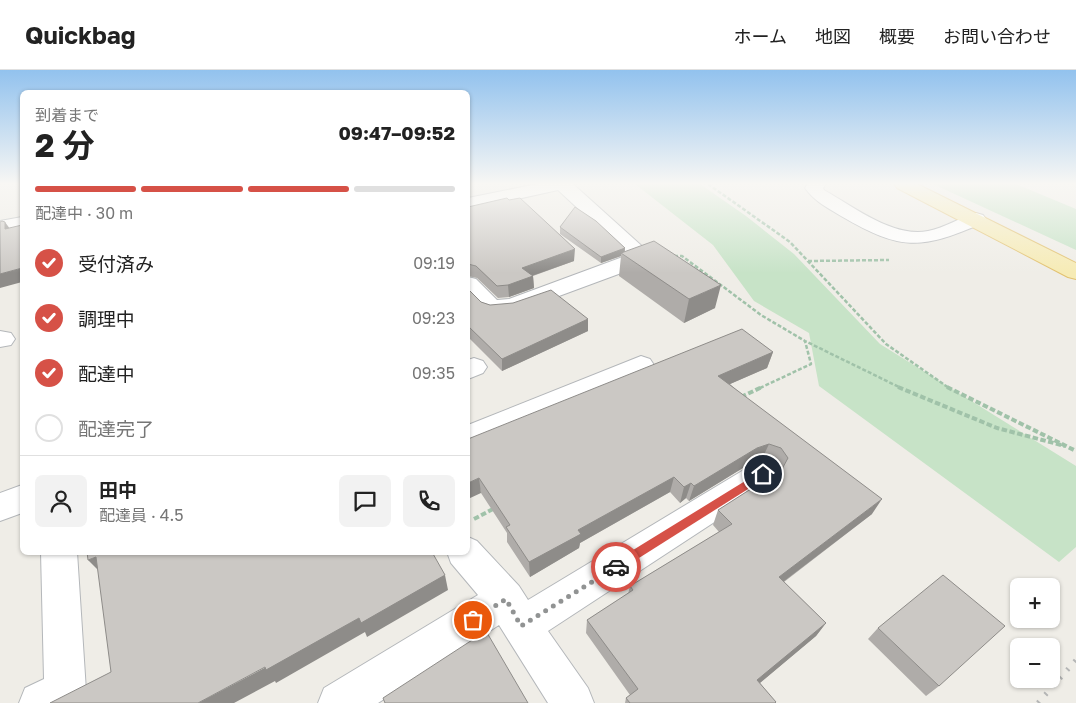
<!DOCTYPE html>
<html lang="ja">
<head>
<meta charset="utf-8">
<style>
	body { margin:0; font-family:"Golos Text","Noto Sans JP",sans-serif; background:#f2f2f2; color:#222; height:100vh; display:flex; flex-direction:column; font-size:19px; white-space:nowrap }
	* { box-sizing:border-box; margin:0 }
	p { font-size:16px; color:#767676 }
	.icon { flex:none; width:28px; height:28px; fill:none; stroke:currentColor; stroke-width:2; stroke-linecap:round; stroke-linejoin:round }
	.map { position:relative; flex:1; overflow:hidden }
	.panel { position:absolute; left:20px; top:20px; width:450px; height:465px; display:flex; flex-direction:column; background:#fff; border-radius:8px; box-shadow:0 1px 4px #0004 }
	.panel>* { flex:none }
	.tools { position:absolute; left:1010px; top:508px; display:grid; gap:10px }
	.tools a { display:grid; place-items:center; width:50px; height:50px; border-radius:8px; background:#fff; box-shadow:0 1px 4px #0004; font-size:25px }
	.pin { position:absolute; display:grid; place-items:center; width:42px; height:42px; color:#fff; margin:-21px; border:2px solid #fff; border-radius:50%; box-shadow:0 1px 5px #0007 }
	.courier { position:absolute; display:grid; place-items:center; width:50px; height:50px; margin:-25px; border:4px solid #d65147; border-radius:50%; background:#fff; color:#222; box-shadow:0 1px 6px #0007 }
	.headline em { font-style:normal; font-weight:700 }
	.headline div { display:flex; flex-direction:column-reverse }
	.headline { display:flex; align-items:center; justify-content:space-between; height:85px; padding:0 15px }
	h1 { font-size:32px; font-weight:700; line-height:38px }
	.bar { display:grid; grid-template-columns:repeat(4,1fr); gap:8px 5px; align-content:center; height:60px; padding:0 15px }
	.bar i { height:6px; border-radius:4px; background:#e0e0e0 }
	.bar .current { background:#d65147 }
	.bar p { grid-column:span 4 }
	.line { display:flex; align-items:center; gap:12px; padding:0 15px; border-top:1px solid #e0e0e0 }
	.line div { flex:1 }
	.round { display:grid; place-items:center; flex:none; width:52px; height:52px; border-radius:8px; background:#f2f2f2 }
	ol { padding:0 15px; list-style:none }
	li { display:flex; align-items:center; gap:15px; height:55px }
	li p { margin-inline-start:auto }
	li .icon { padding:5px; border-radius:50%; background:#d65147; color:#fff; stroke-width:4 }
	li:last-child { color:#767676 }
	li i { width:28px; height:28px; border:2px solid #e0e0e0; border-radius:50% }
	header { display:flex; align-items:center; gap:30px; box-sizing:border-box; height:70px; padding:0 25px; background:#fff; border-bottom:1px solid #e0e0e0 }
	header strong { font-size:24px }
	nav { display:flex; gap:28px; margin-inline-start:auto; font-size:18px }
	.map>svg:first-child { display:block }
	.green { fill:#c7e3c7 }
	.lines { fill:none; stroke-linecap:round; stroke-linejoin:round }
	.minor-casing { stroke:#b4b7ba; stroke-width:2 }
	.major-casing { stroke:#e2c16e; stroke-width:2 }
	.path-far1 { stroke:#a0c2a9; stroke-width:2.5; stroke-dasharray:4 2; stroke-linecap:butt }
	.path { stroke:#a0c2a9; stroke-width:4; stroke-dasharray:5.5 2.5; stroke-linecap:butt }
	.minor { fill:#fff; fill-rule:evenodd }
	.major { fill:#f6ebb5; fill-rule:evenodd }
	.rail { stroke:#b5b6b6; stroke-width:5; stroke-dasharray:2 9; stroke-linecap:butt }
	.wall { fill:#afaca9 }
	.shaded-wall { fill:#8e8c89 }
	.building { fill:#cbc8c4; stroke:#8e8c89 }
	.route { fill:#d65147 }
	.done { stroke:#919393; stroke-width:5; stroke-dasharray:0 9 }
</style>
</head>
<body>
<header>
<strong>Quickbag</strong>
<nav><a>ホーム</a><a>地図</a><a>概要</a><a>お問い合わせ</a></nav>
</header>
<div class="map">
<svg width="1076" height="633" viewBox="0 0 1076 633">
	<rect width="100%" height="100%" fill="#efede7"/>
	<path class="green" d="M635 114H700L746 146 794 184 880 274 1076 396V477L1059 492 819 316 809 263 754 231 713 175Z
		M933 114H1016L1076 139V180Z"/>
	<g class="lines">
		<g class="minor-casing">
			<path id="minor" d="M537 114H573L654 187 651 192 513 243 491 245 483 243 468 227V207L476 209 497 230 509 229 628 185 558 120 468 140V128Z
				M808 114H826L823 118 824 120C854 137 893 168 928 161 945 158 960 147 976 143L983 145 986 149 983 153C920 180 901 181 841 146 828 138 814 131 805 118Z
				M22 147V159L0 163V151Z
				M0 261 11 263 15 269 11 275 0 277Z
				M641 286 650 289 654 295 650 301 468 378V355Z
				M474 288 483 291 487 297 483 303 468 309V290Z
				M763 391 774 395 779 404 774 413 548 561 588 618 594 633H548L499 555 378 633H318L324 618 478 525 451 493 447 482H468V467L477 471 519 516 528 530 752 395Z
				M22 415V443L0 451V423Z
				M41 482H77L86 621 81 633H19L25 618 44 609Z"/>
		</g>
		<g class="major-casing">
			<path id="major" d="M894 114H917L1076 193V209L1068 207 897 118Z"/>
		</g>
		<path class="path-far1" d="M708 114 790 172 886 274 949 318
			M674 186H682L761 245 805 271
			M808 191 889 190
			M760 318 811 294 805 271 901 318"/>
		<path class="path" d="M898 317 997 358 1065 376
			M947 317 1076 381
			M741 327 762 317
			M474 449 495 438"/>
		<use href="#minor" class="minor"/>
		<use href="#major" class="major"/>
		<path class="rail" d="M1038 633 1076 590"/>
	</g>
	<path class="wall" d="M468 137 574 191 533 206 534 218 509 227 498 228 477 208 468 206Z
		M560 157 625 178V182L715 238 684 253 619 206 621 186 601 193 560 164Z
		M468 219 481 232 490 235 588 249V261L502 301 468 267Z
		M773 282 767 298 730 314 872 444 784 512 826 553 816 566 760 613 776 633H625L626 628 630 625 586 563 587 550 628 524 630 516 719 462 713 455 718 440 779 401 775 393 762 389 751 393 689 431 686 428 680 433 670 422 580 473 579 478 530 507 507 472V463L481 423 468 369Z
		M878 558 939 616 926 626 868 569Z"/>
	<path class="shaded-wall" d="M5 152 13 163 5 159Z
		M625 178 624 184 621 183V186L601 193V187Z
		M575 179 574 191 523 209 522 198Z
		M22 198V212L0 218V204Z
		M533 206 534 218 509 227 508 215Z
		M721 215 715 238 684 253 689 229Z
		M588 249V261L502 301V289Z
		M773 282 767 298 714 321 718 306Z
		M769 374 762 389 751 393 689 431 694 416 757 378Z
		M674 407 670 422 580 473 579 478 530 507 529 492 578 460Z
		M479 408 481 423 468 429V413Z
		M691 413 686 428 680 433 684 417Z
		M882 429 872 444 771 521 779 507Z
		M96 487 104 506 88 490Z
		M445 505 448 520 367 567 365 562 276 613 275 611 234 633H198L359 548Z
		M826 553 816 566 749 622 757 610Z"/>
	<path class="building" d="M507 128 509 130 520 128 575 179 522 198 533 206 508 215 497 216 476 196 468 194V137Z
		M575 137 596 151 625 178 601 187 560 157Z
		M2 151 5 152V159L22 155V198L0 204V152Z
		M654 171 721 215 689 229 621 183Z
		M468 219 481 232 490 235 513 233 551 220 588 249 502 289 468 256Z
		M742 259 773 282 718 306 882 429 779 507 826 553 757 610 776 632 775 633H630L626 628 638 619 587 550 633 520 630 516 732 454 718 440 782 399 788 388 781 378 769 374 757 378 694 416 691 413 684 417 674 407 578 460 581 464 529 492 506 457 510 455 479 408 468 413V369Z
		M87 482H432L445 505 361 553 359 548 266 600 265 597 198 633H50L111 602 96 487 88 490Z
		M943 505 1005 556 939 616 878 558Z
		M486 561 528 633H385L383 628Z"/>
	<linearGradient id="sky" x2="0" y2="1"><stop stop-color="#92c2ee"/><stop offset="0.56" stop-color="#f8f7f4"/><stop offset="1" stop-color="#f8f7f4" stop-opacity="0"/></linearGradient>
	<rect width="1076" height="203" fill="url(#sky)"/>
	<path class="route" d="M763 400 767 401V407L620 500H612V493Z"/>
	<g class="lines">
		<path class="done" d="M473 550 506 529 521 556 616 497"/>
	</g>
</svg>
<div class="tools">
<a>+</a>
<a>−</a>
</div>
<div class="pin" style="left:473px;top:550px;background:#ea580c"><svg class="icon" aria-label="bag" viewBox="0 0 24 24"><path d="M5 8h14l-1 12H6zM9 8a3 3 0 0 1 6 0"/></svg></div>
<div class="pin" style="left:763px;top:404px;background:#1f2937"><svg class="icon" aria-label="home" viewBox="0 0 24 24"><path d="M3 11l9-7 9 7M6 9v11h12V9"/></svg></div>
<div class="courier" style="left:616px;top:497px"><svg class="icon" aria-label="car" viewBox="0 0 24 24"><path d="M5 17H2v-5l4-1 3-4h7l3 4 3 1v5h-3M9 17h6M6 11h13"/><circle cx="7" cy="17" r="2"/><circle cx="17" cy="17" r="2"/></svg></div>
<section class="panel">
<div class="headline"><div><h1>2 分</h1><p>到着まで</p></div><em>09:47–09:52</em></div>
<div class="bar"><i class="current"></i><i class="current"></i><i class="current"></i><i></i><p>配達中 · 30 m</p></div>
<ol>
<li><svg class="icon" aria-label="check" viewBox="0 0 24 24"><path d="M5 12l5 5 9-10"/></svg>受付済み<p>09:19</p></li>
<li><svg class="icon" aria-label="check" viewBox="0 0 24 24"><path d="M5 12l5 5 9-10"/></svg>調理中<p>09:23</p></li>
<li><svg class="icon" aria-label="check" viewBox="0 0 24 24"><path d="M5 12l5 5 9-10"/></svg>配達中<p>09:35</p></li>
<li><i></i>配達完了</li>
</ol>
<div class="line" style="height:90px"><a class="round"><svg class="icon" aria-label="person" viewBox="0 0 24 24"><circle cx="12" cy="8" r="4"/><path d="M4 21q1-7 8-7t8 7"/></svg></a><div><b>田中</b><p>配達員 · 4.5</p></div><a class="round"><svg class="icon" aria-label="chat" viewBox="0 0 24 24"><path d="M4 5h16v11H9l-5 4z"/></svg></a><a class="round"><svg class="icon" aria-label="phone" viewBox="0 0 24 24"><path d="M5 4h4l2 5-3 2q2 4 5 5l2-3 5 2v4C11 20 4 13 5 4z"/></svg></a></div>
</section>
</div>
</body>
</html>
